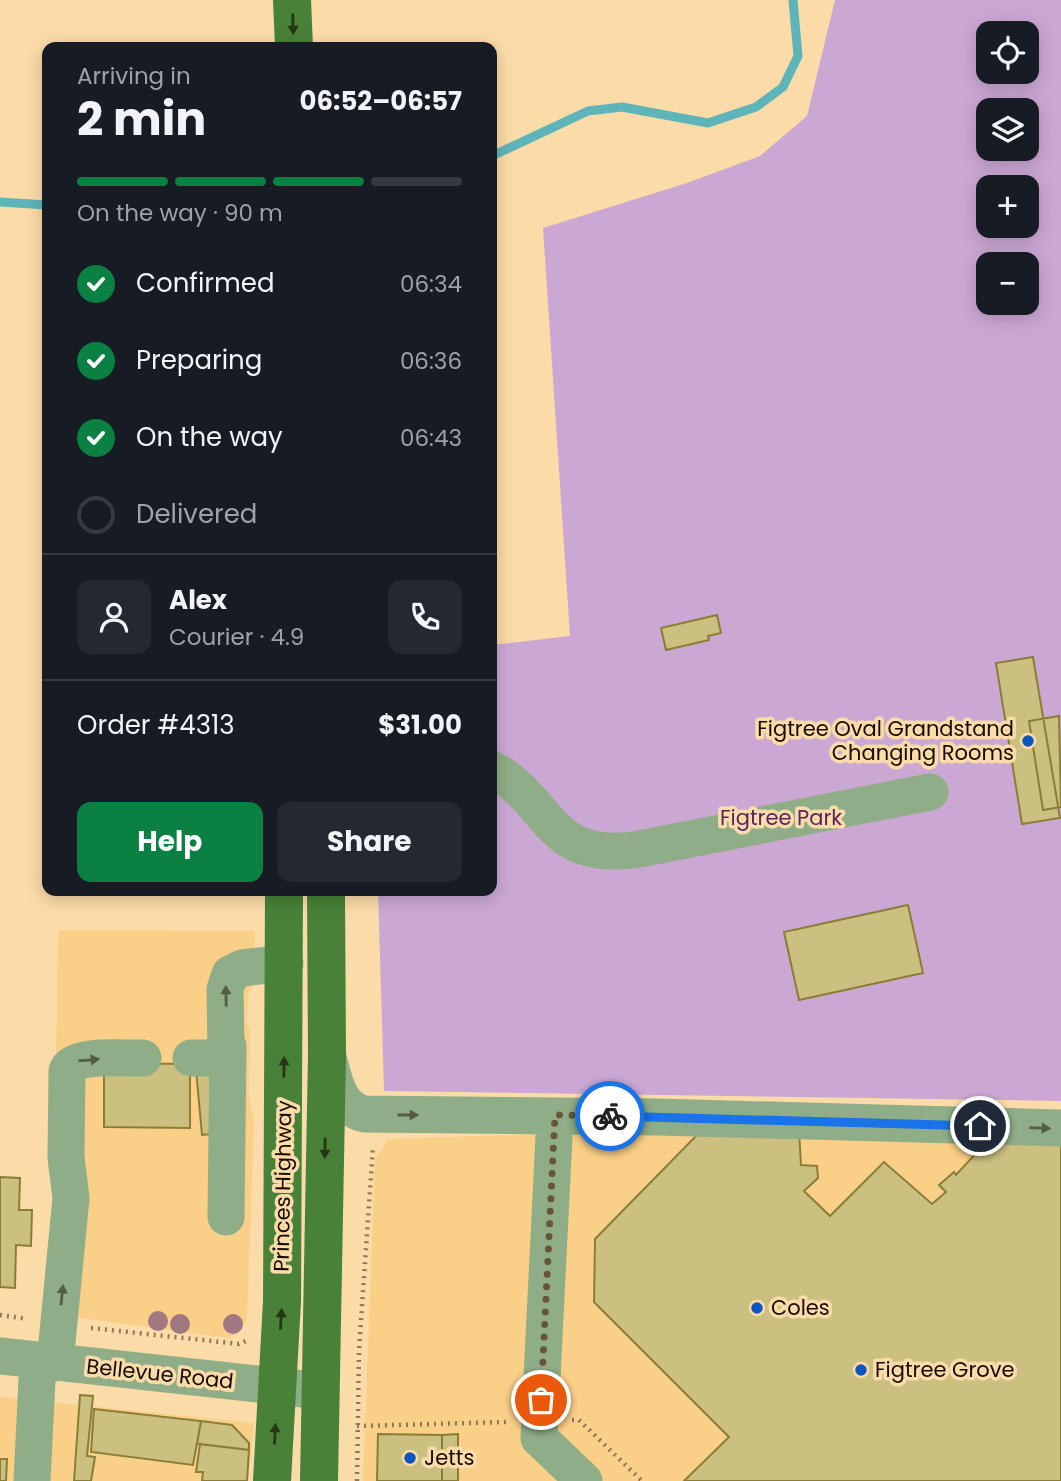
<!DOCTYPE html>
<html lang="en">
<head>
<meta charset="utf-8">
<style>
	body { margin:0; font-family:Poppins,sans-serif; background:#242831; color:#f1f3f6; height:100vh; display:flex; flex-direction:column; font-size:26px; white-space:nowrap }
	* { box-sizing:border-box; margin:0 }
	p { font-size:23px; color:#9ea1a6 }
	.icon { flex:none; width:38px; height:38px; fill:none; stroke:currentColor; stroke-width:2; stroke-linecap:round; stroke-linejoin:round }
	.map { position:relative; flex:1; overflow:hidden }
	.sheet { position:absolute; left:42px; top:42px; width:455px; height:854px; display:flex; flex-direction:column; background:#171b24; border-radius:14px; box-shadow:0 4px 18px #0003 }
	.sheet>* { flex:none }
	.tools { position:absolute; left:976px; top:21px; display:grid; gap:14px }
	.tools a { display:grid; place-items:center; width:63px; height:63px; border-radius:14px; background:#171b24; box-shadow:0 4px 18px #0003; font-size:35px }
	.pin { position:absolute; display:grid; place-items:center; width:60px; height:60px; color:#fff; margin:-30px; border:4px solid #fff; border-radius:50%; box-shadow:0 2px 7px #0007 }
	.courier { position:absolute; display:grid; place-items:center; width:70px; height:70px; margin:-35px; border:5px solid #1a73e8; border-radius:50%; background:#fff; color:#222; box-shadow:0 2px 9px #0007 }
	.head em { font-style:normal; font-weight:700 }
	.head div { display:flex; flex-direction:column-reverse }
	.head { display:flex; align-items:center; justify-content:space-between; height:119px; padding:0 35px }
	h1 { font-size:46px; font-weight:700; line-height:52px }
	.bar { display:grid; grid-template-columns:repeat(4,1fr); gap:10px 7px; align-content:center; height:84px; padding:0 35px }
	.bar i { height:9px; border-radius:5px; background:#363941 }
	.bar .current { background:#0b8043 }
	.bar p { grid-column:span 4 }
	.line { display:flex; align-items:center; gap:18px; padding:0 35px; border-top:2px solid #363941 }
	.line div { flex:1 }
	.round { display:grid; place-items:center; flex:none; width:74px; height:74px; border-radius:14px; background:#242831 }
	ol { padding:0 35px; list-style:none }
	li { display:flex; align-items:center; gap:21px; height:77px }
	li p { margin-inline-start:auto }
	li .icon { padding:7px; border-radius:50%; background:#0b8043; color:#fff; stroke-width:4 }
	li:last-child { color:#9ea1a6 }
	li i { width:38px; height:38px; border:4px solid #363941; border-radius:50% }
	.cta { display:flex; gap:14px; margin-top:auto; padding:14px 35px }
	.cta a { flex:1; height:80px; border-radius:14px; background:#0b8043; color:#fff; font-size:28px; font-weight:700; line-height:80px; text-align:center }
	.cta a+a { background:#242831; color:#f1f3f6 }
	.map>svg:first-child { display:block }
	.built { fill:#facf87 }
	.green { fill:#cba8d4; fill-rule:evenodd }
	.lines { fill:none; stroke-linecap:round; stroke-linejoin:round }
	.stream { stroke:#5eb5b9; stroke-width:9 }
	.building { fill:#cbc080; stroke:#8a7e37; stroke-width:2 }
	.path { stroke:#8e7858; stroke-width:4.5; stroke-dasharray:2 5; stroke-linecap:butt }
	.minor { stroke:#8fae87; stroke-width:37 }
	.major { stroke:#478238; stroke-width:38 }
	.tree { fill:#a17782 }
	.oneway { fill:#283514 }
	.oneway2 { fill:#545c44 }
	.done { stroke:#67543b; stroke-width:7; stroke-dasharray:0 12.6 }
	.route { stroke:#1a73e8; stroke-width:9 }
	.poi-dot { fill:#0d56c0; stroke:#fbdca9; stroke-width:2.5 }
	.labels { text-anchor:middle; stroke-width:7; stroke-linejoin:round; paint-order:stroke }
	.poi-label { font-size:21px; fill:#180b00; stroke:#fbdca9; text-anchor:start }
	.park-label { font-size:21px; fill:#572563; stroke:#fbdca9 }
	.street-label { font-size:21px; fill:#180b00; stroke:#fbdca9 }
</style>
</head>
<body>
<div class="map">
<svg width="1061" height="1481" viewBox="0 0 1061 1481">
	<rect width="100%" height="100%" fill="#fbdca9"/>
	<path class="built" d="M58 930 255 931 254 983 248 996 247 1023 250 1030 249 1094 254 1123 247 1320 238 1333 229 1338 52 1314Z
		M1061 1117V1481H363L375 1160 388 1139Z
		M0 1397 254 1423 248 1481H0Z"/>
	<path class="green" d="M835 0H1061V1101L384 1091 378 891H492V645L570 636 543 228 687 183 760 156 807 116ZM989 33H1027V72H989ZM989 110H1027V149H989ZM989 187H1027V226H989ZM989 264H1027V303H989Z"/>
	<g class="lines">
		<path class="stream" d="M492 156 588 111 622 107 708 123 756 107 783 87 798 56 793 0
			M0 202 47 205"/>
	</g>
	<path class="building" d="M717 615 721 633 708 636 709 640 666 650 661 628Z
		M1033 657 1060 818 1022 824 996 663Z
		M1059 716 1061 807 1043 810 1029 721Z
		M908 905 923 973 799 1000 784 932Z
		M104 1063 190 1064V1128L104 1127Z
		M196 1070H215L212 1134 202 1135Z
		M799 1131 801 1165 817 1166 818 1178 804 1191 830 1216 884 1162 932 1204 946 1192 939 1185 954 1172 956 1175 980 1149 982 1151 995 1138 1061 1137V1481H684L729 1437 594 1302 595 1239 698 1134Z
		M0 1177 20 1178 19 1210H32L31 1246 16 1245 15 1288 0 1287Z
		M80 1395 93 1396 87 1456 95 1457 91 1481H74Z
		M94 1409 201 1421 193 1465 91 1452Z
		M201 1421 232 1425 249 1443V1450L197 1444Z
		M378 1434 442 1435V1481H377Z
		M458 1434V1481H442V1435Z
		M200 1444 249 1450 247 1481H202L203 1472H196Z
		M0 1459H7L6 1481H0Z"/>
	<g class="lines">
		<path class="path" d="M0 1315 27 1319
			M91 1328 239 1344 248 1340
			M572 1420H579L642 1481
			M357 1426 507 1422
			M357 1481 359 1350 373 1147"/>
		<path class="minor" d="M492 769C552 801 546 861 634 850L930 792
			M328 1057C334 1080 338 1107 364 1114L658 1117 1061 1128
			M191 1058H215L226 1052 225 989 230 974 242 968 285 963
			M555 1116 539 1438 584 1481
			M226 1217 228 1046
			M0 1356 321 1391
			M55 1363 71 1198 66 1158 67 1071C72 1053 126 1059 143 1058
			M32 1481 38 1360"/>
		<path class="major" d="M292 0 294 47
			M272 1481 282 1301 284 891
			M319 1481 327 1055 326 891"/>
	</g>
	<g class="tree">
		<circle cx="158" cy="1321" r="10"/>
		<circle cx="180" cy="1324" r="10"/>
		<circle cx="233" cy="1324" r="10"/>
	</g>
	<defs><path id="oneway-solid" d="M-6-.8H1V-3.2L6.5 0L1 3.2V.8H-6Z" transform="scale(1.75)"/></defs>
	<g class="oneway">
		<use href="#oneway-solid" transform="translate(293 24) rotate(88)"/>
		<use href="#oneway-solid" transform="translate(284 1067) rotate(-89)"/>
		<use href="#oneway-solid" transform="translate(325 1148) rotate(91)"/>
		<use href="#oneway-solid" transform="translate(281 1319) rotate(-87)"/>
		<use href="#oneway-solid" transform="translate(275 1434) rotate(-87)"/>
	</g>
	<g class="oneway2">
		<use href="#oneway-solid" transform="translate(226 996) rotate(-91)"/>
		<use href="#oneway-solid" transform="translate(89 1060) rotate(-5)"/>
		<use href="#oneway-solid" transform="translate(408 1115)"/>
		<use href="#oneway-solid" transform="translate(1040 1128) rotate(2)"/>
		<use href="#oneway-solid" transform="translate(62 1295) rotate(-84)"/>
	</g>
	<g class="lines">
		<path class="done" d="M541 1400 555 1115 610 1116"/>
		<path class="route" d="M610 1116 980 1126"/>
	</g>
	<g class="poi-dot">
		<circle cx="1028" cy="741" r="7"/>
		<circle cx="757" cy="1308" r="7"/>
		<circle cx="861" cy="1370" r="7"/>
		<circle cx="410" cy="1458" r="7"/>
	</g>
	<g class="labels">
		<g class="poi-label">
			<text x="1014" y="736" text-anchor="end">Figtree Oval Grandstand<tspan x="1014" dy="24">Changing Rooms</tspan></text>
			<text x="771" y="1315">Coles</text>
			<text x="875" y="1377">Figtree Grove</text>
			<text x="424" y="1465">Jetts</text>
		</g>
		<g class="park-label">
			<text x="781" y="825">Figtree Park</text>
		</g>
		<g class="street-label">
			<text transform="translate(283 1186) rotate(-89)" y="7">Princes Highway</text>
			<text transform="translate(160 1374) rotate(6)" y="7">Bellevue Road</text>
		</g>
	</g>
</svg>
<div class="tools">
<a><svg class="icon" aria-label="locate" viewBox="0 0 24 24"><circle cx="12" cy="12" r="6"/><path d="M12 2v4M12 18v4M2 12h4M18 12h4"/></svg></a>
<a><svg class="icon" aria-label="layers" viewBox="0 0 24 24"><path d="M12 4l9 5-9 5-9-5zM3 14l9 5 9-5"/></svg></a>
<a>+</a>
<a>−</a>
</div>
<div class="pin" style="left:541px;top:1400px;background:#ea580c"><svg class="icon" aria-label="bag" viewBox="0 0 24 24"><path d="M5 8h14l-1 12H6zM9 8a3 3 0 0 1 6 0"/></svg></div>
<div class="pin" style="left:980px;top:1126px;background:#1f2937"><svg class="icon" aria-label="home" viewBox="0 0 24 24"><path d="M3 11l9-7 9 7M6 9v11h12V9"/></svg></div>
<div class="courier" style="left:610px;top:1116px"><svg class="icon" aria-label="bike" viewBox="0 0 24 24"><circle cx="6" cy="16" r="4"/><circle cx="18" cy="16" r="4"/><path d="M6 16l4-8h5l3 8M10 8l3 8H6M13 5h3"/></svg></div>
<section class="sheet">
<div class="head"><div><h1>2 min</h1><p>Arriving in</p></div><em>06:52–06:57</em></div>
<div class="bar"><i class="current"></i><i class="current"></i><i class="current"></i><i></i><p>On the way · 90 m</p></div>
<ol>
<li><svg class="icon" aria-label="check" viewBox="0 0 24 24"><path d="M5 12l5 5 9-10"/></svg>Confirmed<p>06:34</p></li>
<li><svg class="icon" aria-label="check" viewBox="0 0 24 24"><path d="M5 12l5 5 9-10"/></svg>Preparing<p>06:36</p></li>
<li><svg class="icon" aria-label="check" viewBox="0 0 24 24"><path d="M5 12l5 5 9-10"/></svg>On the way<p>06:43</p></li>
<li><i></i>Delivered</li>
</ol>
<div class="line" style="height:126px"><a class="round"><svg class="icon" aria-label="person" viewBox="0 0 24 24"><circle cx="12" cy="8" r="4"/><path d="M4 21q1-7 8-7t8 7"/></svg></a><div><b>Alex</b><p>Courier · 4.9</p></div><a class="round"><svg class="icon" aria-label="phone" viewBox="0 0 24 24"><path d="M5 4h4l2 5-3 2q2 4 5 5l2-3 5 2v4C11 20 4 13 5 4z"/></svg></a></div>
<div class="line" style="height:91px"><div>Order #4313</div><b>$31.00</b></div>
<div class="cta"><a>Help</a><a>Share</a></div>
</section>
</div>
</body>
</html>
